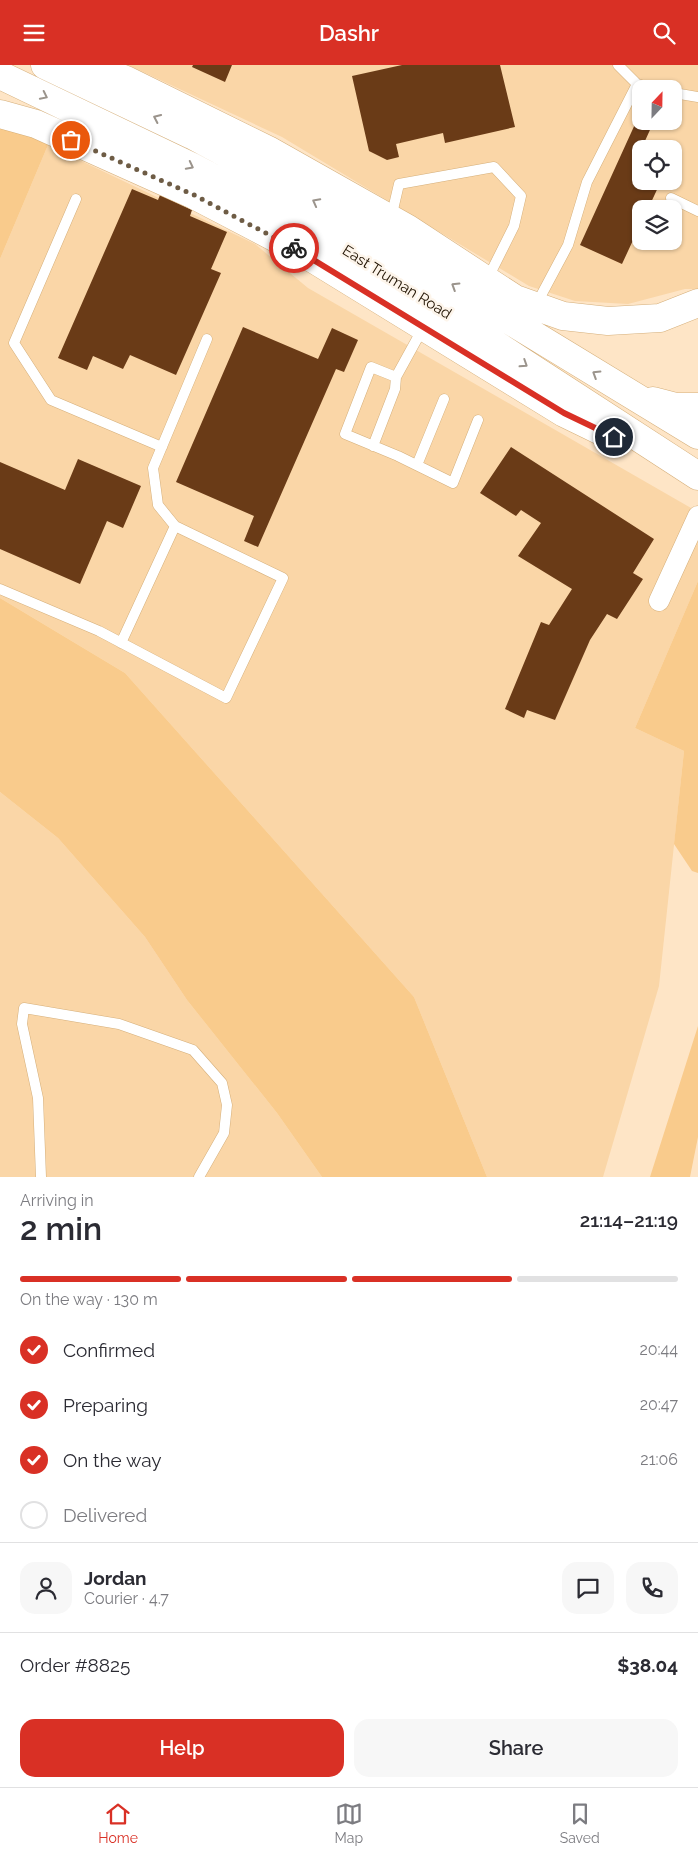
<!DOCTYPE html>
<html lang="en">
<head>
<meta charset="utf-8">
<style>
	body { margin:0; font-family:Raleway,sans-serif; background:#f7f7f7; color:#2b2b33; height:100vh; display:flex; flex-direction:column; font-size:19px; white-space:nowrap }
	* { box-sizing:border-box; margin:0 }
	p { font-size:16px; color:#7c7c81 }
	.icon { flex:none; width:28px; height:28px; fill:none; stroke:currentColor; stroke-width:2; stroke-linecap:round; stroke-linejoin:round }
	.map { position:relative; height:1112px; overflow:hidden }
	.sheet { display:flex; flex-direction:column; background:#fff; flex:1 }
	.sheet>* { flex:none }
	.needle { width:32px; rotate:22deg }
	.fabs { position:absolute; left:632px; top:15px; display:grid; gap:10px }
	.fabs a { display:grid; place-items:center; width:50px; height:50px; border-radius:10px; background:#fff; box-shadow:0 1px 4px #0004; font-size:25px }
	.pin { position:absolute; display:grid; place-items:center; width:42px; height:42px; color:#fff; margin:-21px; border:2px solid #fff; border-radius:50%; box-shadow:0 1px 5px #0007 }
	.courier { position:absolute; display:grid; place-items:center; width:50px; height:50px; margin:-25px; border:4px solid #d93025; border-radius:50%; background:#fff; color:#222; box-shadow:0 1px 6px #0007 }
	.overview em { font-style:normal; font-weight:600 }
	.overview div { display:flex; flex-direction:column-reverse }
	.overview { display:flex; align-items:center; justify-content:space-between; height:85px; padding:0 20px }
	h1 { font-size:32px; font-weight:600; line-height:38px }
	.bar { display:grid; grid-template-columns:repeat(4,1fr); gap:8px 5px; align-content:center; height:60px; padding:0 20px }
	.bar i { height:6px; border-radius:4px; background:#e1e1e2 }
	.bar .current { background:#d93025 }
	.bar p { grid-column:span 4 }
	.line { display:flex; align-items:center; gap:12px; padding:0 20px; border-top:1px solid #e1e1e2 }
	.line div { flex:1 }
	.round { display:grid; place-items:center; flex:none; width:52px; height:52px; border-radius:15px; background:#f7f7f7 }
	ol { padding:0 20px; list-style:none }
	li { display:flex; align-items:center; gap:15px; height:55px }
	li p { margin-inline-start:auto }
	li .icon { padding:5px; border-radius:50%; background:#d93025; color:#fff; stroke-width:4 }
	li:last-child { color:#7c7c81 }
	li i { width:28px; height:28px; border:2px solid #e1e1e2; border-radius:50% }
	.action { display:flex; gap:10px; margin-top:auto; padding:10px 20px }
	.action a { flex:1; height:58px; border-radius:15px; background:#d93025; color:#fff; font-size:20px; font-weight:600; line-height:58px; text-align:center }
	.action a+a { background:#f7f7f7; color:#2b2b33 }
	header { display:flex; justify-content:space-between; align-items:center; height:65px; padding:0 20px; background:#d93025; color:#fff; font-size:22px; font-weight:600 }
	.dock { display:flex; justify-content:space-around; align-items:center; height:70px; border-top:1px solid #e1e1e2; background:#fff; font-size:14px; color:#7c7c81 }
	.dock a { display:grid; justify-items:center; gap:2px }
	.dock .current { color:#d93025 }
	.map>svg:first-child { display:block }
	.built { fill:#fad6a7; fill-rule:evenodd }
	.green { fill:#f9cb8c }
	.building { fill:#6a3b17 }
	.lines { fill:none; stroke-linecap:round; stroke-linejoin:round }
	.lane-casing { stroke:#d5af7a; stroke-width:11 }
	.street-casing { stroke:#d5af7a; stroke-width:21 }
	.secondary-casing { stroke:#d5af7a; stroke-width:29 }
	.lane { stroke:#fff; stroke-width:10 }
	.street { stroke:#fff; stroke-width:20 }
	.secondary { stroke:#fff; stroke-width:28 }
	.oneway { stroke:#9b948c }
	.done { stroke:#6e5c45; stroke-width:5; stroke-dasharray:0 9 }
	.route { stroke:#d93025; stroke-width:6 }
	.labels { text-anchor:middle; stroke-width:5; stroke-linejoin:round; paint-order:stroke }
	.street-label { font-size:15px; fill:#201200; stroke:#fdf5eb }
</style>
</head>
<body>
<header><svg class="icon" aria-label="menu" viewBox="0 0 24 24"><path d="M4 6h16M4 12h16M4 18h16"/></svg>Dashr<svg class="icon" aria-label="search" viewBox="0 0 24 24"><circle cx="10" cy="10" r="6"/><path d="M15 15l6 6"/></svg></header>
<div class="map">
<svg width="698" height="1112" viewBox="0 0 698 1112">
	<rect width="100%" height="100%" fill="#fee5c6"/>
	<path class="built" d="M128 0H698V224H685L628 239 575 236 529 221 282 72ZM641 24H674V56H641ZM641 84H674V116H641ZM641 144H674V176H641Z
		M48 80 255 179 308 223 698 447V516L635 663 684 686 659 921 603 1112H487L414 932 125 608 0 533V194Z
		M0 727 58 773 145 872 187 935 277 1048 322 1112H0Z"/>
	<path class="green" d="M0 58 45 73 48 80 0 194Z
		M698 516V808L692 806 674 779 684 686 635 663Z
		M0 533 125 608 414 932 487 1112H322L277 1048 187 935 145 872 58 773 0 727Z
		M698 961V1072L690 1112H650Z"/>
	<path class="building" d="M193 0H232L225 17 192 2Z
		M402 0H500L515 62 445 78 443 68 396 79 399 92 387 95 369 86 352 11Z
		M641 46V56H654L640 87H641V116H661L648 144H641V158L622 199 580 180Z
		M132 124 158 135 160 130 192 145 190 151 227 167 211 204 221 208 176 310 130 290 123 304 93 291 87 305 58 293Z
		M243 262 318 294 332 263 358 275 344 307 336 304 258 482 244 476 254 451 176 417Z
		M511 382 654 474 633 508 643 514 617 554 607 549 590 575 555 655 527 645 524 653 505 644 541 557 549 560 572 524 518 491 541 458 521 445 516 451 480 428Z
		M78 394 141 421 123 463 107 456 80 519 0 484V397L65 425Z"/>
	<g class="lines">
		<g class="lane-casing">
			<path id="lane" d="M637 19 657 24
				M674 28 698 32
				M671 133 698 146
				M76 134 14 278 51 335 162 382
				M391 153 399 119 494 102 521 131 514 161 487 215
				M536 240 568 180 587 117 637 19 618 0
				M423 263 396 312 371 302 345 369 398 391 453 418 478 355
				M373 381 395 324 396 312
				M417 400 444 334
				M0 524 99 566 226 633 283 513 175 461 158 440 153 403 207 274
				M121 578 175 461
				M41 1112 38 1033 22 959 24 943 119 959 193 985 222 1018 227 1040 224 1068 199 1112"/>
		</g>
		<g class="street-casing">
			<path id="street" d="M659 536 698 451"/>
		</g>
		<g class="secondary-casing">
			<path id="secondary" d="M45 0 192 70 365 163 496 247 698 370
				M87 0 126 15 268 85 408 164 515 234 563 251 608 256 660 253 698 238
				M0 10 192 102 353 187 698 411
				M0 49 36 59 194 130 299 185 564 348 601 366
				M653 336 676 342H698"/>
		</g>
		<use href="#lane" class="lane"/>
		<use href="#street" class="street"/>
		<use href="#secondary" class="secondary"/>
	</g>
	<defs><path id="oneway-chevron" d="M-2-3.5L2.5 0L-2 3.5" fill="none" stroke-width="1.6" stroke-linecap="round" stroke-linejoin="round" transform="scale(1.25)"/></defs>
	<g class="oneway">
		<use href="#oneway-chevron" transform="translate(44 31) rotate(26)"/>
		<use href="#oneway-chevron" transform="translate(157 53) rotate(-155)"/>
		<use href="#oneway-chevron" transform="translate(190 101) rotate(27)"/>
		<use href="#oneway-chevron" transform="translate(316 137) rotate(-152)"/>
		<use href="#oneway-chevron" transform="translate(455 221) rotate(-148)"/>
		<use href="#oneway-chevron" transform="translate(524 299) rotate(33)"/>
		<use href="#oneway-chevron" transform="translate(596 309) rotate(-148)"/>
	</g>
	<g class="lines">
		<path class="done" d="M71 75 194 130 294 183"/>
		<path class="route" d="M294 183 564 348 614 372"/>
	</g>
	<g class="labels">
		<g class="street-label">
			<text transform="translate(397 217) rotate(32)" y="5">East Truman Road</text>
		</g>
	</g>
</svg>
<div class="fabs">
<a><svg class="needle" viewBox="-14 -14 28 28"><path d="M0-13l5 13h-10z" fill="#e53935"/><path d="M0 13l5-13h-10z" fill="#7c7c81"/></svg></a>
<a><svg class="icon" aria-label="locate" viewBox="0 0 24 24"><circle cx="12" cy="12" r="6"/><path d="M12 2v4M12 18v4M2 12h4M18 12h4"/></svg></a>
<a><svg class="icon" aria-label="layers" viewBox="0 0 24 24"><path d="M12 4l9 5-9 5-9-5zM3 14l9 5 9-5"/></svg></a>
</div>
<div class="pin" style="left:71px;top:75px;background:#ea580c"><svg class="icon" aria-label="bag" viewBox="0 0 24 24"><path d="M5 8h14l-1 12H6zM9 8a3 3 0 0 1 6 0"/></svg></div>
<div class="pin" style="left:614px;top:372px;background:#1f2937"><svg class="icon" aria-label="home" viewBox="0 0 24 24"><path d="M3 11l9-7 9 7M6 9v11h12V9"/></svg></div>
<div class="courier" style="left:294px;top:183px"><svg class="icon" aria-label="bike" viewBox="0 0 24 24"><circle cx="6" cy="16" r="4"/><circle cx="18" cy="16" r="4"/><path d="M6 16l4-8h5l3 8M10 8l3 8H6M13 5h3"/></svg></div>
</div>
<section class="sheet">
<div class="overview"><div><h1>2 min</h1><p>Arriving in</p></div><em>21:14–21:19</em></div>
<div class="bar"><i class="current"></i><i class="current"></i><i class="current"></i><i></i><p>On the way · 130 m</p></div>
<ol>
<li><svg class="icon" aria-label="check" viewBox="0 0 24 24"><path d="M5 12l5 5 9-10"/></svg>Confirmed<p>20:44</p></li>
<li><svg class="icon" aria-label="check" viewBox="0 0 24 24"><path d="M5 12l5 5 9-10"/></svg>Preparing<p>20:47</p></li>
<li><svg class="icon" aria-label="check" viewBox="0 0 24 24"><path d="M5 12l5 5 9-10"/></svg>On the way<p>21:06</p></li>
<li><i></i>Delivered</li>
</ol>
<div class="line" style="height:90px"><a class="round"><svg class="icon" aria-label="person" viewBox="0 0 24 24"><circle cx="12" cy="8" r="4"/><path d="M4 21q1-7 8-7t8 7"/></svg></a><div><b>Jordan</b><p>Courier · 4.7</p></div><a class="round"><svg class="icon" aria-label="chat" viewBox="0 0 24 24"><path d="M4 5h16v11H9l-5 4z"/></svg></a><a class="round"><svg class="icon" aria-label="phone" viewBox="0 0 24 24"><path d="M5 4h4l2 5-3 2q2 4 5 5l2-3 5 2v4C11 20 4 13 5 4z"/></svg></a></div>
<div class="line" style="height:65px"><div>Order #8825</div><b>$38.04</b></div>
<div class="action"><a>Help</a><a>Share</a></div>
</section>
<nav class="dock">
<a class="current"><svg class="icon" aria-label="home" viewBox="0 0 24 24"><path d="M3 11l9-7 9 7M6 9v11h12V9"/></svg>Home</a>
<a><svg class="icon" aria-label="map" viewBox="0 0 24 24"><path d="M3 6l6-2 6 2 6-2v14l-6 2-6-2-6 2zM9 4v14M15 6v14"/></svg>Map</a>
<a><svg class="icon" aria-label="saved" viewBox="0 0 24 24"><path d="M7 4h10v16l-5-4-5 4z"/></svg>Saved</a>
</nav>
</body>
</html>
